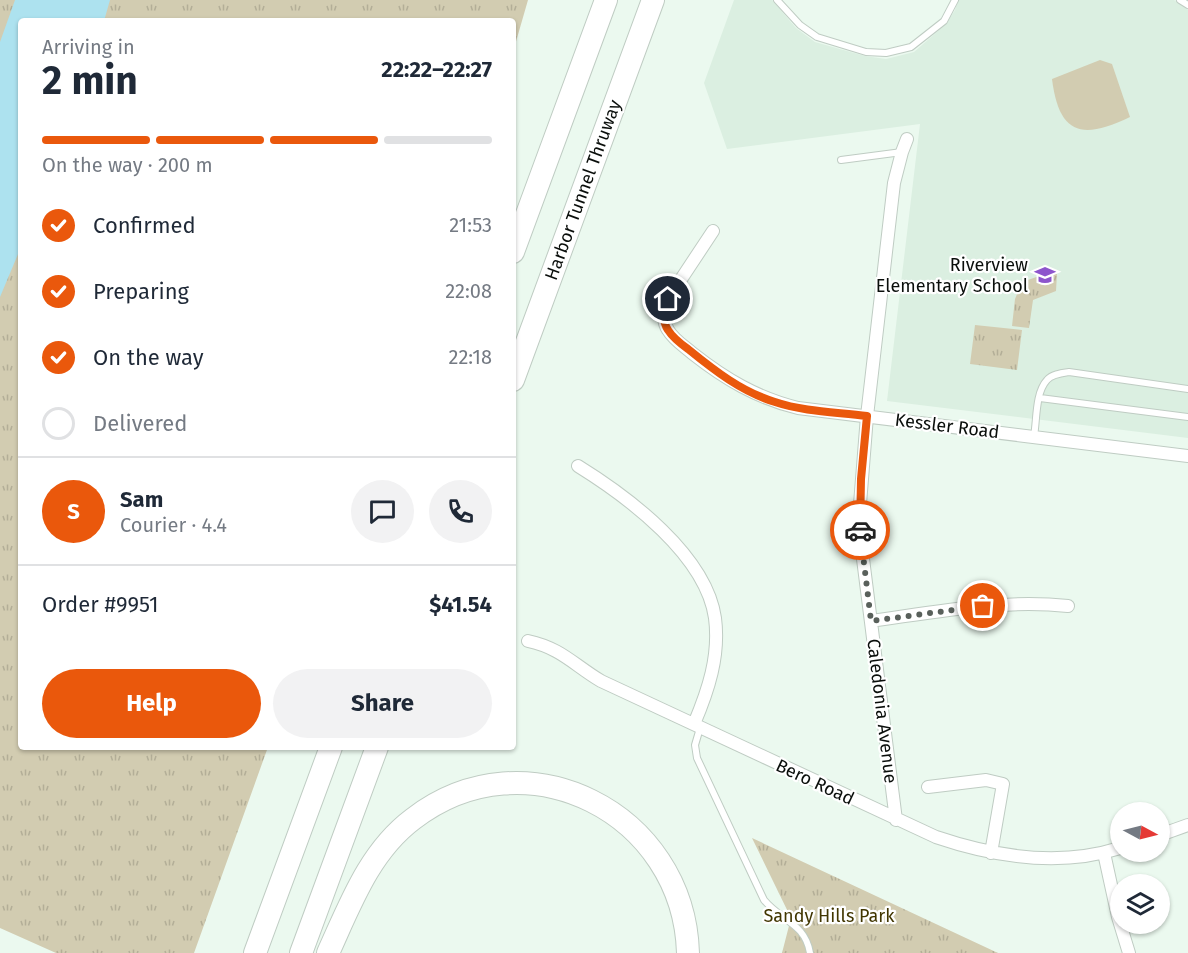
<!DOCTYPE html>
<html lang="en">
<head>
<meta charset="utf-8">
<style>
	body { margin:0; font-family:"Fira Sans",sans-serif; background:#f2f2f3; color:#1f2937; height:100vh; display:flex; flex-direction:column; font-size:22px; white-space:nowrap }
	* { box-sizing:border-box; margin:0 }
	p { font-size:20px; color:#747a83 }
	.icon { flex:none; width:33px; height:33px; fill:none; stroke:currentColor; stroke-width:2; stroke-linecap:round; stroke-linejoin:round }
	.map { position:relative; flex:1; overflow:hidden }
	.panel { position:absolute; left:18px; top:18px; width:498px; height:732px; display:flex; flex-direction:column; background:#fff; border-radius:6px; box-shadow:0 2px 4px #0004 }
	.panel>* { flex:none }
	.needle { width:39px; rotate:97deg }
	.fabs { position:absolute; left:1110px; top:802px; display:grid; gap:12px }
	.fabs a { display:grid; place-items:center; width:60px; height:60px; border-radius:50%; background:#fff; box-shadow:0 2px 4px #0004; font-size:30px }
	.pin { position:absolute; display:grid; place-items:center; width:51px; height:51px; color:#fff; margin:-26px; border:3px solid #fff; border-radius:50%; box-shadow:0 2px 6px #0007 }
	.courier { position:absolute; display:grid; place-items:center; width:60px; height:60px; margin:-30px; border:4px solid #ea580c; border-radius:50%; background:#fff; color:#222; box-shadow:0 2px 8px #0007 }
	.headline em { font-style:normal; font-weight:700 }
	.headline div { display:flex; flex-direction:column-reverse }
	.headline { display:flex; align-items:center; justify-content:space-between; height:102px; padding:0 24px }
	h1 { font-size:39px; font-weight:700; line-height:45px }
	.bar { display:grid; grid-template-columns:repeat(4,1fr); gap:9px 6px; align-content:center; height:72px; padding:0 24px }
	.bar i { height:8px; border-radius:4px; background:#e0e1e3 }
	.bar .selected { background:#ea580c }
	.bar p { grid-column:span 4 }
	.line { display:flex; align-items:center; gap:15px; padding:0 24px; border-top:2px solid #e0e1e3 }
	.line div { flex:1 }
	.round { display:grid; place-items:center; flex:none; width:63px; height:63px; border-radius:32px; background:#f2f2f3 }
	ol { padding:0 24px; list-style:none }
	li { display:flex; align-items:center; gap:18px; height:66px }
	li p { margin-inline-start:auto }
	li .icon { padding:6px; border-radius:50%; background:#ea580c; color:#fff; stroke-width:4 }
	li:last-child { color:#747a83 }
	li i { width:33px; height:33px; border:3px solid #e0e1e3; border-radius:50% }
	.button { display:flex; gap:12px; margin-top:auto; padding:12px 24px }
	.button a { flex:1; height:69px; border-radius:36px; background:#ea580c; color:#fff; font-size:24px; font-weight:700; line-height:69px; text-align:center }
	.button a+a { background:#f2f2f3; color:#1f2937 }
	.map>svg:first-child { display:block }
	.built { fill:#dbefe1 }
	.grass { fill:#d2ccb1 }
	.park { fill:url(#park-tufts) }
	.water { fill:#ade2ef }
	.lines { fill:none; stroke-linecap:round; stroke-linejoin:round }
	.service-casing { stroke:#bfccc3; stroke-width:8 }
	.minor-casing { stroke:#bfccc3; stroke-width:14 }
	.motorway-casing { stroke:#bfccc3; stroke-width:24 }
	.service { stroke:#fff; stroke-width:6 }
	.minor { stroke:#fff; stroke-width:12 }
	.motorway { stroke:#fff; stroke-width:22 }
	.done { stroke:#59605b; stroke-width:6; stroke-dasharray:0 10.8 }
	.route { stroke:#ea580c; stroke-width:8 }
	.labels { text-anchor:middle; stroke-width:4.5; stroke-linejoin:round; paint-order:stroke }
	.street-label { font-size:18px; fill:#0a0e0b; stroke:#fff }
	.poi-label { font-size:18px; fill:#0a0e0b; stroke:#fff; text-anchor:end }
	.park-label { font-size:18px; fill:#413600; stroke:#fff }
</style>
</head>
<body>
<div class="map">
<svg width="1188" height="953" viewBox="0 0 1188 953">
	<defs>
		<pattern id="park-tufts" width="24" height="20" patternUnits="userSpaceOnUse" patternTransform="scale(1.5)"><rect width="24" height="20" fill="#d2ccb1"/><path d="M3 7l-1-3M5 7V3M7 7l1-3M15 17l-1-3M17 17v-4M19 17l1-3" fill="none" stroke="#b3ae97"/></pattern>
	</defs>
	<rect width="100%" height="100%" fill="#ebf9ef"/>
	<path class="built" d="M734 0H772L796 28 815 42 865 56 886 59 914 52 946 24 955 10 958 0H1174L1188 10V438L887 401 920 124 727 149 704 83Z"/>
	<path class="grass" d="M1100 60 1112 64 1130 117C1082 140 1059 135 1052 79Z"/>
	<path class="park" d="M0 0H528L513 52V21H21V747H268L194 953H56L0 928Z
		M1048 273 1057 274 1056 291 1033 300 1029 328 1012 326 1015 299 1022 282Z
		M975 325 1022 330 1017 370 970 364Z
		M752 838 998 953H782L791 918Z"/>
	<path class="water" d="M15 0H110L104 21H21V247L0 297V42Z"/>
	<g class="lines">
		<g class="service-casing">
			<path id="service" d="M777 0 800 25 817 37 866 52 886 53 911 47 944 21 955 0
				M1180 0 1188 5
				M841 160 902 152
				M1040 398 1188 417
				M1034 436C1037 420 1035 393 1047 380 1052 374 1062 373 1069 372L1188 389
				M700 728 695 745 697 758 764 900C781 921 805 923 810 953"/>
		</g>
		<g class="minor-casing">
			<path id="minor" d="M713 231 668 299C664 309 662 321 668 330 674 340 684 346 692 353 725 379 757 398 798 408L1188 456
				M578 466C628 497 706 555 715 618 720 656 708 691 694 724
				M871 621C936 612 1002 599 1068 606
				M528 641C561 648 574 665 601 681L936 837C995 857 1060 867 1120 848
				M928 787 986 780 1003 784 991 853
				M896 820 862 551 860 504 867 416 894 183 902 152 907 139
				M1160 835 1188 825
				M1104 853 1118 917 1129 953"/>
		</g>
		<g class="motorway-casing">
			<path id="motorway" d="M513 252 606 0
				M513 380 653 0
				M255 953 331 747
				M301 953 377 747
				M328 953C350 905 369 852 413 819 526 732 684 813 688 953"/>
		</g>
		<use href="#service" class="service"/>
		<use href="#minor" class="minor"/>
		<use href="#motorway" class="motorway"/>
	</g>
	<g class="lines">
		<path class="done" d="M860 530 871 621 983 606"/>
		<path class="route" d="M668 299C664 309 662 321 668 330 673 338 681 344 688 349 715 371 742 392 775 402 805 412 837 412 867 416L861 479 860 530"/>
	</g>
	<defs>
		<g id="school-bare" transform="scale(1.62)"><path d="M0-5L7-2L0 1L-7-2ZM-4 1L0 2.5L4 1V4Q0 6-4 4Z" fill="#8d55cc" stroke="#fff" stroke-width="2.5" paint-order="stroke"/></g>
	</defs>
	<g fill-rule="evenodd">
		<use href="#school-bare" x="1045" y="275"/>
	</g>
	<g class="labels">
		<g class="street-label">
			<text transform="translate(583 190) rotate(-70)" y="6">Harbor Tunnel Thruway</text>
			<text transform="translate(947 426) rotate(7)" y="6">Kessler Road</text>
			<text transform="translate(882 711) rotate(83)" y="6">Caledonia Avenue</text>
			<text transform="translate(815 782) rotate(25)" y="6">Bero Road</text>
		</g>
		<g class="poi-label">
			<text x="1028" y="271">Riverview<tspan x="1028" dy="21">Elementary School</tspan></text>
		</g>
		<g class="park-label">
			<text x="829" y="922">Sandy Hills Park</text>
		</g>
	</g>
</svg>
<div class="fabs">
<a><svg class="needle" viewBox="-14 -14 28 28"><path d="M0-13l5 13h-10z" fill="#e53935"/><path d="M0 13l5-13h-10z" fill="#747a83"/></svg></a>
<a><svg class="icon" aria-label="layers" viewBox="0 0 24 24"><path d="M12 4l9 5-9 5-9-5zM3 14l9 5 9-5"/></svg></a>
</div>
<div class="pin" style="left:983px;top:606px;background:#ea580c"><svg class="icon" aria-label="bag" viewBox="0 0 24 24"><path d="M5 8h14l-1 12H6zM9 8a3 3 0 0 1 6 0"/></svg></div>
<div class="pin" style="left:668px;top:299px;background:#1f2937"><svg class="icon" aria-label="home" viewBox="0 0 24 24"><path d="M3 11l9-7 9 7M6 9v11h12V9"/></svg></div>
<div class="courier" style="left:860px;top:530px"><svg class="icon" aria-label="car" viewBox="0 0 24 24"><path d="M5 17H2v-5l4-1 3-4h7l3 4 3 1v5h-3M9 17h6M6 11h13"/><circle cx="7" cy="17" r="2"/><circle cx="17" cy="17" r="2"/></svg></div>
<section class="panel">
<div class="headline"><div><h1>2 min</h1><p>Arriving in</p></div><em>22:22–22:27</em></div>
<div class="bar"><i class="selected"></i><i class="selected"></i><i class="selected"></i><i></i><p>On the way · 200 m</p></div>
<ol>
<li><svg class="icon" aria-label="check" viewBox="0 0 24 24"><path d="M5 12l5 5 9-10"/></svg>Confirmed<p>21:53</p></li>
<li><svg class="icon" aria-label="check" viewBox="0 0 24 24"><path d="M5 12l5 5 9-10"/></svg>Preparing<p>22:08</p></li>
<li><svg class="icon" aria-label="check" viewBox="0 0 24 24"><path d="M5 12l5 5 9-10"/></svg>On the way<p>22:18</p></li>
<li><i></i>Delivered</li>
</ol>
<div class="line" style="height:108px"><b class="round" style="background:#ea580c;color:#fff">S</b><div><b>Sam</b><p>Courier · 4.4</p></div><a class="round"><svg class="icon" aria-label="chat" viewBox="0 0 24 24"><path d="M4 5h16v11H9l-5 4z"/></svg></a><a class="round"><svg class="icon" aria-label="phone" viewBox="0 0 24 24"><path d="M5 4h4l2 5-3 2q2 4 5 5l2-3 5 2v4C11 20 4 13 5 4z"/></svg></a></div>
<div class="line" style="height:78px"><div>Order #9951</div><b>$41.54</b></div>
<div class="button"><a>Help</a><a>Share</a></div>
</section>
</div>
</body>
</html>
